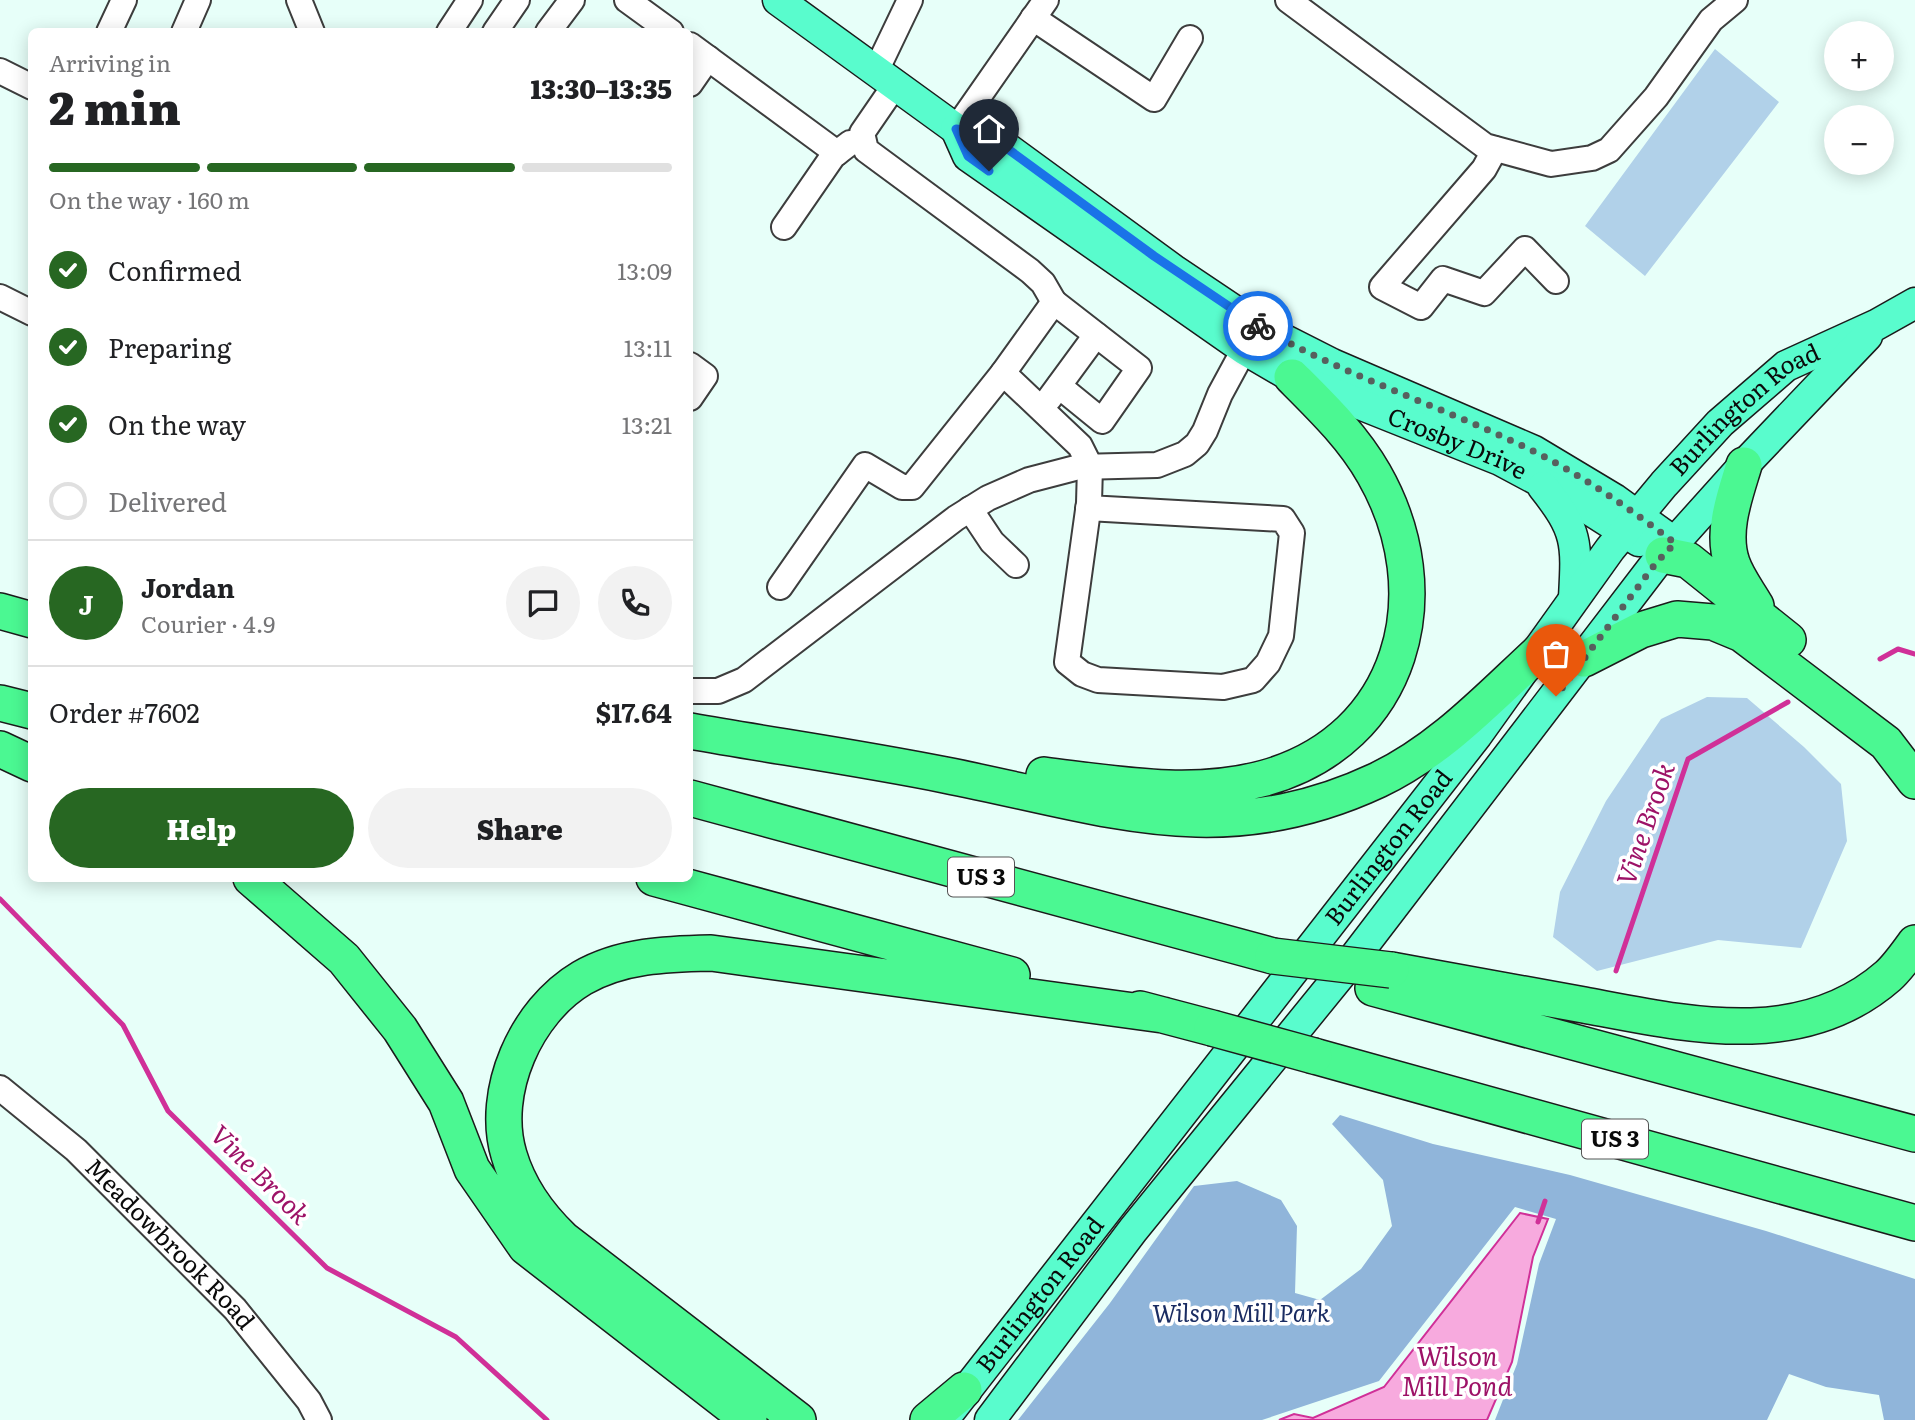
<!DOCTYPE html>
<html lang="en">
<head>
<meta charset="utf-8">
<style>
	body { margin:0; font-family:Literata,serif; background:#f2f2f2; color:#202124; height:100vh; display:flex; flex-direction:column; font-size:26px; white-space:nowrap }
	* { box-sizing:border-box; margin:0 }
	p { font-size:23px; color:#757577 }
	.icon { flex:none; width:38px; height:38px; fill:none; stroke:currentColor; stroke-width:2; stroke-linecap:round; stroke-linejoin:round }
	.map { position:relative; flex:1; overflow:hidden }
	.panel { position:absolute; left:28px; top:28px; width:665px; height:854px; display:flex; flex-direction:column; background:#fff; border-radius:10px; box-shadow:0 4px 18px #0003 }
	.panel>* { flex:none }
	.controls { position:absolute; left:1824px; top:21px; display:grid; gap:14px }
	.controls a { display:grid; place-items:center; width:70px; height:70px; border-radius:50%; background:#fff; box-shadow:0 4px 18px #0003; font-size:35px }
	.pin { position:absolute; display:grid; place-items:center; width:60px; height:60px; color:#fff; margin:-72px -30px; border-radius:50% 50% 50% 0; rotate:-45deg; box-shadow:0 0 7px #0007 }
	.pin .icon { rotate:45deg }
	.courier { position:absolute; display:grid; place-items:center; width:70px; height:70px; margin:-35px; border:5px solid #1a73e8; border-radius:50%; background:#fff; color:#222; box-shadow:0 2px 9px #0007 }
	.overview em { font-style:normal; font-weight:800 }
	.overview div { display:flex; flex-direction:column-reverse }
	.overview { display:flex; align-items:center; justify-content:space-between; height:119px; padding:0 21px }
	h1 { font-size:46px; font-weight:800; line-height:52px }
	.bar { display:grid; grid-template-columns:repeat(4,1fr); gap:10px 7px; align-content:center; height:84px; padding:0 21px }
	.bar i { height:9px; border-radius:5px; background:#e0e0e0 }
	.bar .on { background:#276722 }
	.bar p { grid-column:span 4 }
	.line { display:flex; align-items:center; gap:18px; padding:0 21px; border-top:2px solid #e0e0e0 }
	.line div { flex:1 }
	.round { display:grid; place-items:center; flex:none; width:74px; height:74px; border-radius:37px; background:#f2f2f2 }
	ol { padding:0 21px; list-style:none }
	li { display:flex; align-items:center; gap:21px; height:77px }
	li p { margin-inline-start:auto }
	li .icon { padding:7px; border-radius:50%; background:#276722; color:#fff; stroke-width:4 }
	li:last-child { color:#757577 }
	li i { width:38px; height:38px; border:4px solid #e0e0e0; border-radius:50% }
	.action { display:flex; gap:14px; margin-top:auto; padding:14px 21px }
	.action a { flex:1; height:80px; border-radius:42px; background:#276722; color:#fff; font-size:28px; font-weight:800; line-height:80px; text-align:center }
	.action a+a { background:#f2f2f2; color:#202124 }
	.map>svg:first-child { display:block }
	.green { fill:#b1d1e9 }
	.forest { fill:#90b5da }
	.water { fill:#f7aade; stroke:#d03098; stroke-width:2 }
	.lines { fill:none; stroke-linecap:round; stroke-linejoin:round }
	.stream { stroke:#d03098; stroke-width:5 }
	.minor-casing { stroke:#3d3d3d; stroke-width:28 }
	.major-casing { stroke:#1b1b1b; stroke-width:33 }
	.highway-casing { stroke:#1b1b1b; stroke-width:38 }
	.minor { stroke:#fff; stroke-width:24 }
	.major { stroke:#59fccd; stroke-width:30 }
	.highway { stroke:#4bf892; stroke-width:35 }
	.highway-bridge-casing { stroke:#1b1b1b; stroke-width:38; stroke-linecap:butt }
	.highway-bridge { stroke:#4bf892; stroke-width:35 }
	.done { stroke:#57605e; stroke-width:7; stroke-dasharray:0 12.6 }
	.route { stroke:#1a73e8; stroke-width:9 }
	.labels { text-anchor:middle; stroke-width:7; stroke-linejoin:round; paint-order:stroke }
	.shield { fill:#fff; stroke:#545454; stroke-width:2 }
	.shield-label { font-size:23px; font-weight:bold; fill:#0a0a0a }
	.street-label { font-size:24px; fill:#0a0a0a; stroke:#fff }
	.park-label { font-size:24px; font-style:italic; fill:#1a2c62; stroke:#fff }
	.water-label { font-size:26px; font-style:italic; fill:#9d1267; stroke:#fff }
</style>
</head>
<body>
<div class="map">
<svg width="1915" height="1420" viewBox="0 0 1915 1420">
	<rect width="100%" height="100%" fill="#e7fff9"/>
	<path class="green" d="M1715 49 1779 102 1645 276 1585 226Z
		M1707 697 1747 698 1804 747 1841 784 1847 841 1801 948 1718 940 1597 971 1553 937 1560 892 1606 801 1661 719Z"/>
	<path class="forest" d="M1340 1115 1433 1144 1570 1175 1766 1231 1915 1279V1420H1884L1879 1395 1826 1387 1789 1374 1767 1420H1495L1517 1364 1539 1264 1556 1219 1515 1207 1379 1381 1262 1420H1018L1110 1303 1194 1186 1237 1181 1281 1200 1297 1226 1295 1293 1320 1300 1361 1269 1392 1226 1383 1180 1332 1124Z"/>
	<path class="water" d="M1520 1213 1548 1219 1533 1257 1512 1362 1487 1420H1279L1294 1414 1313 1418 1384 1387Z"/>
	<g class="lines">
		<path class="stream" d="M1880 659 1898 649 1915 654
			M0 899 123 1025 168 1111 327 1268 456 1337 547 1420
			M1616 971 1688 759 1788 702
			M1538 1222 1545 1201"/>
		<g class="minor-casing">
			<g id="minor">
				<path d="M299 0 312 32"/>
				<path d="M627 0 671 32"/>
				<path d="M1288 0 1485 146 1551 164 1592 158 1609 150 1656 97 1711 20 1735 0"/>
				<path d="M1033 18 1154 99 1190 38"/>
				<path d="M109 32 124 0"/>
				<path d="M184 32 198 0"/>
				<path d="M449 32 470 0"/>
				<path d="M495 32 517 0"/>
				<path d="M548 32 572 0"/>
				<path d="M690 45 837 153"/>
				<path d="M0 71 32 87"/>
				<path d="M876 71 910 0"/>
				<path d="M690 84 708 58"/>
				<path d="M895 85 862 133 866 150 1030 271 1043 283 1054 302"/>
				<path d="M956 129 1046 0"/>
				<path d="M1495 149 1484 169 1382 287 1421 307 1443 279 1484 293 1525 249 1556 281"/>
				<path d="M784 227 833 156 850 143"/>
				<path d="M0 297 32 313"/>
				<path d="M690 365 705 376 690 398"/>
				<path d="M1059 386 1102 421 1139 368 1054 302 1003 373 1080 446 1090 466 1089 503 1067 662 1082 674 1098 680 1223 687 1253 680 1268 663 1281 636 1292 533 1283 519 1088 508"/>
				<path d="M1049 399 1096 335"/>
				<path d="M970 509 992 542 1016 565"/>
				<path d="M780 587 865 465 902 487H912L1003 373"/>
				<path d="M690 691H718L744 680 956 518 988 498 1029 480 1079 467 1157 465 1185 454 1197 444 1205 431 1220 394 1253 333"/>
				<path id="s1" d="M0 1088 76 1150 235 1309 309 1401 319 1420"/>
			</g>
		</g>
		<g class="major-casing">
			<g id="major">
				<path d="M778 0 956 129 986 133 1175 271 1257 326 1332 364 1534 451 1614 499 1675 543"/>
				<path id="s2" d="M956 129 968 156 1244 349 1292 377 1500 460 1573 499 1639 541"/>
				<path d="M1543 487C1578 531 1577 543 1574 598"/>
				<path id="s3" d="M950 1411 1477 735 1610 549 1664 484 1720 423 1786 366 1876 325 1915 303"/>
				<path d="M990 1420 1133 1230 1350 963 1656 563 1744 465 1867 336"/>
			</g>
		</g>
		<g class="highway-casing">
			<path id="highway" d="M1744 465C1735 495 1721 531 1732 563 1737 578 1748 592 1756 606
				M1663 555 1688 560 1788 640
				M0 611 32 620
				M1584 659 1641 630 1677 619 1713 622 1742 634 1886 743 1915 781
				M0 703 32 711
				M690 731C775 746 860 758 945 775 1104 806 1220 854 1378 780 1441 750 1489 698 1539 652
				M0 749 32 764
				M1044 775C1117 784 1192 798 1265 778 1404 739 1442 593 1374 474 1353 437 1322 407 1292 377
				M690 798 1273 956
				M251 878 344 959 400 1029 446 1102 472 1169 526 1247 749 1420
				M654 878 1012 975
				M1391 970C1455 982 1519 993 1584 1005 1686 1024 1801 1052 1888 976 1898 967 1907 954 1915 943
				M1373 988 1915 1134
				M1140 1009 1212 1028
				M1314 1056 1915 1223
				M798 1420 563 1239C538 1215 519 1189 509 1155 490 1092 526 1011 582 978 622 955 667 954 711 953L1163 1015
				M928 1420 964 1390"/>
		</g>
		<use href="#minor" class="minor"/>
		<use href="#major" class="major"/>
		<use href="#highway" class="highway"/>
		<g class="highway-bridge-casing">
			<path id="highway-bridge" d="M1273 956 1391 970
				M1212 1028 1314 1056"/>
		</g>
		<use href="#highway-bridge" class="highway-bridge"/>
	</g>
	<g class="lines">
		<path class="done" d="M1258 326C1345 376 1441 406 1531 450 1582 475 1630 509 1675 543L1656 563 1556 696"/>
		<path class="route" d="M989 171 968 156 956 129 986 133 1154 256 1258 326"/>
	</g>
	<g class="labels">
		<g class="shield">
			<rect x="948" y="857.5" width="66" height="39" rx="5"/>
			<rect x="1582" y="1119.5" width="66" height="39" rx="5"/>
		</g>
		<g class="shield-label">
			<text x="981" y="885">US 3</text>
			<text x="1615" y="1147">US 3</text>
		</g>
		<g class="street-label">
			<text dy="8" stroke="none"><textPath href="#s3" startOffset="1281">Burlington Road</textPath></text>
			<text dy="8" stroke="none"><textPath href="#s2" startOffset="600">Crosby Drive</textPath></text>
			<text dy="8" stroke="none"><textPath href="#s3" startOffset="714">Burlington Road</textPath></text>
			<text dy="8" stroke="none"><textPath href="#s1" startOffset="231">Meadowbrook Road</textPath></text>
			<text dy="8" stroke="none"><textPath href="#s3" startOffset="147">Burlington Road</textPath></text>
		</g>
		<g class="park-label">
			<text x="1241" y="1322">Wilson Mill Park</text>
		</g>
		<g class="water-label">
			<text transform="translate(1646 824) rotate(-71)" y="9">Vine Brook</text>
			<text transform="translate(260 1175) rotate(45)" y="9">Vine Brook</text>
			<text x="1457" y="1366">Wilson<tspan x="1457" dy="30">Mill Pond</tspan></text>
		</g>
	</g>
</svg>
<div class="controls">
<a>+</a>
<a>−</a>
</div>
<div class="pin" style="left:1556px;top:696px;background:#ea580c"><svg class="icon" aria-label="bag" viewBox="0 0 24 24"><path d="M5 8h14l-1 12H6zM9 8a3 3 0 0 1 6 0"/></svg></div>
<div class="pin" style="left:989px;top:171px;background:#1f2937"><svg class="icon" aria-label="home" viewBox="0 0 24 24"><path d="M3 11l9-7 9 7M6 9v11h12V9"/></svg></div>
<div class="courier" style="left:1258px;top:326px"><svg class="icon" aria-label="bike" viewBox="0 0 24 24"><circle cx="6" cy="16" r="4"/><circle cx="18" cy="16" r="4"/><path d="M6 16l4-8h5l3 8M10 8l3 8H6M13 5h3"/></svg></div>
<section class="panel">
<div class="overview"><div><h1>2 min</h1><p>Arriving in</p></div><em>13:30–13:35</em></div>
<div class="bar"><i class="on"></i><i class="on"></i><i class="on"></i><i></i><p>On the way · 160 m</p></div>
<ol>
<li><svg class="icon" aria-label="check" viewBox="0 0 24 24"><path d="M5 12l5 5 9-10"/></svg>Confirmed<p>13:09</p></li>
<li><svg class="icon" aria-label="check" viewBox="0 0 24 24"><path d="M5 12l5 5 9-10"/></svg>Preparing<p>13:11</p></li>
<li><svg class="icon" aria-label="check" viewBox="0 0 24 24"><path d="M5 12l5 5 9-10"/></svg>On the way<p>13:21</p></li>
<li><i></i>Delivered</li>
</ol>
<div class="line" style="height:126px"><b class="round" style="background:#276722;color:#fff">J</b><div><b>Jordan</b><p>Courier · 4.9</p></div><a class="round"><svg class="icon" aria-label="chat" viewBox="0 0 24 24"><path d="M4 5h16v11H9l-5 4z"/></svg></a><a class="round"><svg class="icon" aria-label="phone" viewBox="0 0 24 24"><path d="M5 4h4l2 5-3 2q2 4 5 5l2-3 5 2v4C11 20 4 13 5 4z"/></svg></a></div>
<div class="line" style="height:91px"><div>Order #7602</div><b>$17.64</b></div>
<div class="action"><a>Help</a><a>Share</a></div>
</section>
</div>
</body>
</html>
